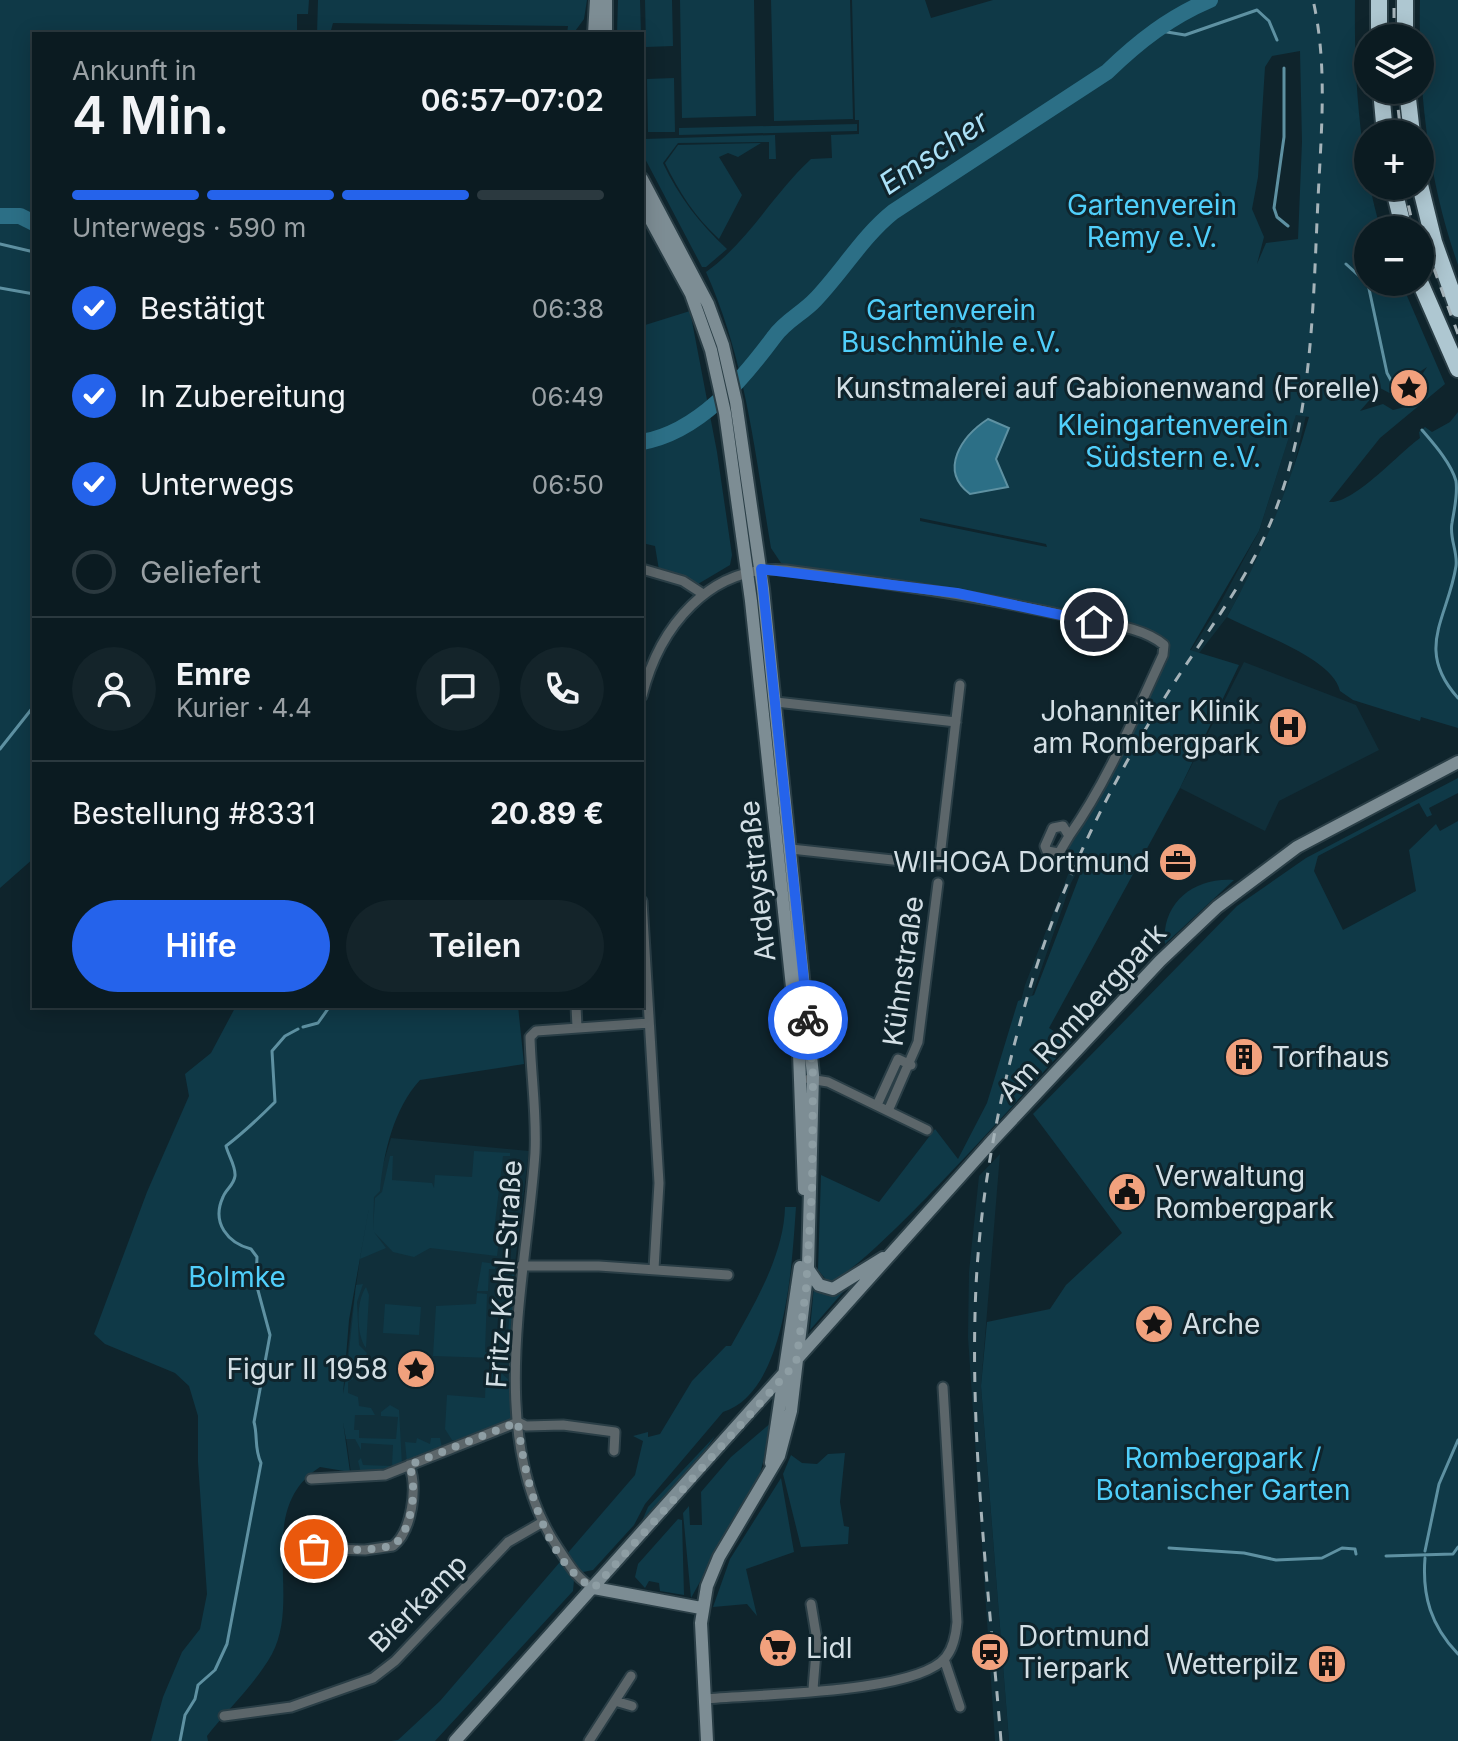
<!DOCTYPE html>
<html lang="de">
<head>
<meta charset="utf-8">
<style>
	body { margin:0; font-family:Inter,sans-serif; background:#14242a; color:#f1f3f6; height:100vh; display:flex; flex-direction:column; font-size:30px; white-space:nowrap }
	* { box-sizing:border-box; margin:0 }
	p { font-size:26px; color:#9aa1a5 }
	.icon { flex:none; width:44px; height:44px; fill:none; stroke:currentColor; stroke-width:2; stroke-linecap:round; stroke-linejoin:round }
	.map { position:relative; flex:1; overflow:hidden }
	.details { position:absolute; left:32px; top:32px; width:612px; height:976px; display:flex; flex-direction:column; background:#0b1b21; border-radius:0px; box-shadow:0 4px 20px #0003,0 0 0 2px #2b393f }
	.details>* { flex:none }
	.tools { position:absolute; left:1354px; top:24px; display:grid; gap:16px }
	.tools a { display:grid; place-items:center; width:80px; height:80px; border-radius:50%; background:#0b1b21; box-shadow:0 4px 20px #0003,0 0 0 2px #2b393f; font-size:40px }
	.pin { position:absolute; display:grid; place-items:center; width:68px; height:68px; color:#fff; margin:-34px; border:4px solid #fff; border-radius:50%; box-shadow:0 2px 8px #0007 }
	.courier { position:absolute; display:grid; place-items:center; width:80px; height:80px; margin:-40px; border:6px solid #2563eb; border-radius:50%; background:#fff; color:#222; box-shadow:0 2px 10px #0007 }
	.headline em { font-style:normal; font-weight:600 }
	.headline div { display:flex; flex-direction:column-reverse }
	.headline { display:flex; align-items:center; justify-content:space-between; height:136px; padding:0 40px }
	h1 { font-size:52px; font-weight:600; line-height:60px }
	.bar { display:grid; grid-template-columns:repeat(4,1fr); gap:12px 8px; align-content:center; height:96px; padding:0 40px }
	.bar i { height:10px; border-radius:6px; background:#2b393f }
	.bar .selected { background:#2563eb }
	.bar p { grid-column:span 4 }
	.line { display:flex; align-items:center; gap:20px; padding:0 40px; border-top:2px solid #2b393f }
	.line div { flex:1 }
	.round { display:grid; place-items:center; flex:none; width:84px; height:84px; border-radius:42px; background:#14242a }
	ol { padding:0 40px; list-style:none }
	li { display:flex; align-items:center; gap:24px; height:88px }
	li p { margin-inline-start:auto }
	li .icon { padding:8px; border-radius:50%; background:#2563eb; color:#fff; stroke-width:4 }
	li:last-child { color:#9aa1a5 }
	li i { width:44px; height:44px; border:4px solid #2b393f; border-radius:50% }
	.cta { display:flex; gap:16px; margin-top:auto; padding:16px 40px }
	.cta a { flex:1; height:92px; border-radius:48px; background:#2563eb; color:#fff; font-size:32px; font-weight:600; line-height:92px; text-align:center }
	.cta a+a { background:#14242a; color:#f1f3f6 }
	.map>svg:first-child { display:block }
	.built { fill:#102f3a }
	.green { fill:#0f3947; fill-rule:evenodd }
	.water { fill:#2c6f86; stroke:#5e91a2; stroke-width:2 }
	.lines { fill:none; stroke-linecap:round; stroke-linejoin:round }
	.stream { stroke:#5e91a2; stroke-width:3 }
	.river { stroke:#2c6f86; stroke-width:16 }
	.street-casing { stroke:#2a3e46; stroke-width:13 }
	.secondary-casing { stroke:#2a3e46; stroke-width:16 }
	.highway-casing { stroke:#2a3e46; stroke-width:20 }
	.street { stroke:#5c666a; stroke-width:9 }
	.secondary { stroke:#7d8d94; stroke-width:12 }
	.highway { stroke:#aec7d1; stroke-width:16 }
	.rail { stroke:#a5b3b9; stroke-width:3; stroke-dasharray:10 10; stroke-linecap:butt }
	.done { stroke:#8e9ea4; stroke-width:8; stroke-dasharray:0 14.4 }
	.route { stroke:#2563eb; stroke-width:10 }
	.labels { text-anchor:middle; stroke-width:6; stroke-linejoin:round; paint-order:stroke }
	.park-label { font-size:28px; fill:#50cffb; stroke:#0f242c }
	.poi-label { font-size:28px; fill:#d3dfe5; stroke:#0f242c; text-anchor:end }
	.street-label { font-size:28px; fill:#d3dfe5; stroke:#0f242c }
	.water-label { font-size:30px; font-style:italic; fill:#abe1f7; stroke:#0f242c }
</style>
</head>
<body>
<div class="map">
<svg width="1458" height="1741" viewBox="0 0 1458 1741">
	<rect width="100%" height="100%" fill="#0f242c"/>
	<path class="built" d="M1309 403 1288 492 1261 555 1227 617 1183 674 1071 883 1026 1013 1004 1112 988 1128 1025 985 1079 846 1163 693 1216 611 1259 531 1296 414Z
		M1244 662 1356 705 1379 750 1279 801 1265 831 1180 788Z
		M391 1138 529 1151 515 1264 508 1418 385 1471 351 1473 342 1408 351 1321 365 1224Z
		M1000 1154 981 1386 1009 1741H995L968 1337 969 1272 979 1176Z"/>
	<path class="green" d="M0 0H309L308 14H297V34H34V858L0 888Z
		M318 0H587L584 19 573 34H567L568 26 333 23 330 34H317Z
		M618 0H640L641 34H617Z
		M645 0H672L673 46 646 47Z
		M680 0H754L756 116 682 118Z
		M771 0H850L853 119 774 121Z
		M852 0H925L931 18 993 0H1355C1354 79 1359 155 1381 230H1368V282H1401L1445 384 1380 438 1329 502C1353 505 1400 452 1420 438L1419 432 1425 427 1432 432 1450 422 1458 412V728L1421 717 1420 721 1353 700 1340 691C1333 658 1256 633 1227 617 1263 552 1289 489 1309 417L1296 415 1259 531 1190 650 1239 665 1180 788 1049 1028 1071 1042C1035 1080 862 1277 828 1282L818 1270 821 1175 879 1202 935 1129 958 1159 987 1103 1018 1001 1034 995 1081 872 1068 866 1062 856 1112 749 1129 733 1167 646C1052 596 925 585 801 569L781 563 771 548C755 454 746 361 706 272 748 242 773 194 811 159L832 158 831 135 859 134V120H855ZM1300 51 1302 142 1298 239 1266 243 1257 264 1264 237 1252 209 1258 177 1265 67 1272 56ZM1427 367 1416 384 1418 394 1409 406 1393 410 1383 404 1360 411 1380 388 1397 397 1402 393 1401 384ZM920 518 1046 544 1047 547 920 521Z
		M1420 0H1458V265C1428 179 1418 91 1420 0Z
		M642 72 644 139 775 135 776 159H769V142L678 143 663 163C679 197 700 224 727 249L706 267H702L642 153Z
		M674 78 675 132H648L647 79Z
		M857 124V131L679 135V128Z
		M761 143 738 157 728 153 719 157 742 195 719 239C695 217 679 192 665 163L678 145Z
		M690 311 717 452 732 555 730 565 698 584 659 570 655 546 642 543V326Z
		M1458 778V793L1429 808 1432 815 1427 817 1419 803 1318 856 1314 871 1343 930 1416 891 1409 850 1436 824 1440 831 1458 821V1741H1009L981 1386 987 1322 1050 1309 1066 1285 1122 1233 1033 1114 1237 906 1306 858Z
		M1234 880 1165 944C1161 902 1195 877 1234 880Z
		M236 1006H518L524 1064 420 1080C394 1108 383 1154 380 1191L374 1197 373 1231 375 1198 382 1192 390 1156H393L392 1180 432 1183 434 1188 435 1175 472 1177 474 1151 510 1153V1156H503L493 1239 499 1240 497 1256 430 1248 414 1257 393 1252 374 1232 386 1248 360 1259 370 1202 349 1320 343 1394 348 1368 353 1371V1379L348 1382V1393L358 1397 359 1406 371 1408 375 1415H355L354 1430H359V1438L396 1439 398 1417 381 1416V1412L390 1405 399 1410 402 1465 383 1472 361 1473 358 1461 361 1458 363 1465 392 1466 393 1445 361 1443V1450L355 1439H346L343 1422 350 1472 320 1467C253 1510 303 1596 272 1654 256 1683 227 1710 207 1736L208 1741H151L163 1697 182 1652 200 1629 207 1594 198 1462V1416L189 1386 175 1373 105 1344 94 1334 147 1192 189 1096 185 1074 211 1053Z
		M785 1207H796C792 1262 787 1392 723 1412L645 1504 634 1525 593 1570 583 1572 574 1580 573 1591 435 1741H391L398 1740 440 1701 635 1475 643 1441 633 1436 648 1432V1437L660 1434 692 1381 726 1346H731C754 1305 784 1255 785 1207Z
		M482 1262 496 1264 495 1269H489L488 1291H477Z
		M508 1263 515 1264 510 1361 498 1358V1354L507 1353 512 1271 506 1270Z
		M363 1284 357 1302 359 1345 367 1353 364 1360 348 1361 356 1285Z
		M850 1284 810 1330 814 1286Z
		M366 1287 369 1295 366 1348C356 1335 356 1301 366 1287Z
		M477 1293 487 1294 485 1352 495 1353 494 1358 433 1356 436 1306 476 1304Z
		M385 1304 421 1307 419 1335 383 1333Z
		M486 1373H501L508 1379 512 1419 462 1440H452L445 1429 447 1395 485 1398Z
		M773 1421 760 1474 691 1598 683 1513 689 1506 690 1525H702L701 1492 731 1457Z
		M715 1436 694 1466 639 1528 648 1507Z
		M417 1438 430 1444 431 1438H440L442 1448 407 1463 405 1442 416 1443Z
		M845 1453 840 1502 844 1526 849 1527 848 1544 801 1547 783 1474 791 1455 802 1463 817 1464 828 1454Z
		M781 1478 794 1552 746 1569 757 1616 747 1604 713 1607 730 1559Z
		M678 1519 682 1520 684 1595 660 1591 659 1583 649 1581 645 1588 635 1577 638 1564Z"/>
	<path class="water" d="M988 419 1009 428 996 459 1008 487 970 494C938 470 962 436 988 419Z"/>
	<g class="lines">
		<path class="stream" d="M1155 30 1185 35 1257 10 1269 21 1277 40
			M1284 68V137L1274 208 1277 217 1288 226
			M0 244 34 252
			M1346 264 1368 284 1387 373 1399 395
			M0 288 34 294
			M1422 430C1434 444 1451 463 1456 481 1458 495 1454 510 1452 523 1449 538 1458 552 1456 566 1448 618 1414 649 1458 698
			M0 749 34 706
			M303 1027 318 1023 330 1006
			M1169 1548 1244 1553 1276 1560 1322 1558 1342 1548 1355 1549 1356 1554
			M1425 1551 1439 1484 1458 1440
			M1386 1556 1453 1554 1458 1547
			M1425 1558C1422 1596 1431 1626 1458 1654
			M180 1741 185 1715 195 1699 198 1685 215 1670 227 1644 261 1463C254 1448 258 1437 254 1422L270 1335 256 1283 257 1257 251 1249C228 1243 211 1223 223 1197 226 1189 234 1185 235 1176 236 1166 228 1155 226 1146 243 1133 259 1118 275 1102L272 1051 285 1036 298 1029"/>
		<path class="river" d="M0 216H20L34 223
			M642 442C699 432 742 380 774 337 785 321 803 313 815 300 842 272 863 236 893 212L1107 72C1139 41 1170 17 1210 0"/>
		<g class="street-casing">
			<path id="street" d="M642 569 683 581 703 594
				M642 696C659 628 709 564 786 570 884 583 980 596 1077 618 1104 624 1142 626 1164 645L1163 655C1135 715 1108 781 1069 836L1063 826 1053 828 1045 846 1047 851 1059 853 1069 836
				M776 702 956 722
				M791 849 939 865 960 685
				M642 901 659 1183 654 1269
				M576 1006 577 1027
				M809 1079 828 1082 927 1130
				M877 1105 898 1059 911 1065
				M888 1111 918 1042 938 883
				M521 1266H599L728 1275
				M311 1479 385 1475 518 1422 526 1426 563 1425 615 1432 614 1451
				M288 1548 365 1550 393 1546C412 1531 418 1487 409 1465
				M594 1588C576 1579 569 1564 558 1548 484 1439 527 1275 535 1153 537 1114 531 1075 530 1037L536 1031 649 1023
				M811 1604 817 1640 813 1689
				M944 1659 960 1707
				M705 1699C755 1694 917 1694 946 1657 954 1647 956 1634 957 1622L943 1387
				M615 1701 632 1706
				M224 1716 291 1707 373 1678 395 1661 508 1542 541 1523
				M589 1741 631 1676"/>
		</g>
		<g class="secondary-casing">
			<path id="secondary" d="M594 34 596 0
				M606 34V0
				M642 179 708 304 723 345 736 402 763 589 813 1075 808 1266 791 1411 779 1456 719 1557 707 1586 701 1623 707 1741
				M642 204 691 294 711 350 725 413 751 601 799 1053 804 1189
				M808 1269 819 1285 833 1289 883 1258
				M771 1463 800 1267
				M594 1588 701 1608
				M455 1741 992 1141 1160 961 1217 907 1297 847 1458 762"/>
		</g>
		<g class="highway-casing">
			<path id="highway" d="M1379 38V0
				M1405 38V0
				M1381 90 1385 134
				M1407 90 1412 134
				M1420 185 1434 242 1458 309
				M1393 186 1404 230
				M1420 282 1458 369"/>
		</g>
		<use href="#street" class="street"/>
		<use href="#secondary" class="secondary"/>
		<use href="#highway" class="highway"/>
		<path class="rail" d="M1394 38V0
			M1396 90 1401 134
			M1404 186 1414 230
			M1420 231 1458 334
			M1001 1741C989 1590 969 1438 976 1286 981 1186 1001 1087 1029 991 1059 889 1106 792 1162 702 1192 653 1228 607 1255 556 1313 445 1312 322 1318 200 1321 134 1328 65 1313 0"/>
	</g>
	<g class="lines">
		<path class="done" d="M314 1549 365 1550 393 1546C412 1531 418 1487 409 1465L518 1422C523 1472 544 1563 594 1588L615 1565 796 1363 806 1289 812 1189 813 1075 808 1020"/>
		<path class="route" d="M808 1020 761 569 957 593 1094 622"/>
	</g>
	<defs>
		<g id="sight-disc" transform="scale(2)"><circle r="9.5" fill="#f1a17d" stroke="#0f242c"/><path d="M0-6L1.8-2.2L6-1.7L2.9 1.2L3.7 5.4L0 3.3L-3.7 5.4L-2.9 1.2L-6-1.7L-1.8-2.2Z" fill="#111"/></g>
		<g id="hospital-disc" transform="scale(2)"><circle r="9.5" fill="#f1a17d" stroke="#0f242c"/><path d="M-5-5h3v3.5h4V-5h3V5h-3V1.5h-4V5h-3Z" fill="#111"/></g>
		<g id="office-disc" transform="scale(2)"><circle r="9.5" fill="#f1a17d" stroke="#0f242c"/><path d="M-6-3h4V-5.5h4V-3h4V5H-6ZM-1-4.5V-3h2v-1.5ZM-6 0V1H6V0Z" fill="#111"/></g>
		<g id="building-disc" transform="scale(2)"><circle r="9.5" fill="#f1a17d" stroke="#0f242c"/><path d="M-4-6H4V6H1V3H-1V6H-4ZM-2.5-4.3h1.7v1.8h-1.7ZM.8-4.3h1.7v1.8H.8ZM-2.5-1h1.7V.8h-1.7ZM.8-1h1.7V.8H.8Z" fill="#111"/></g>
		<g id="civic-disc" transform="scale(2)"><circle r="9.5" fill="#f1a17d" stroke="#0f242c"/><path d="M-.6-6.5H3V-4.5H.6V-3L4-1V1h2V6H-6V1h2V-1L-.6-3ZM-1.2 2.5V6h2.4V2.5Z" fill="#111"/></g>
		<g id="supermarket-disc" transform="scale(2)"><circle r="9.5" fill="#f1a17d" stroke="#0f242c"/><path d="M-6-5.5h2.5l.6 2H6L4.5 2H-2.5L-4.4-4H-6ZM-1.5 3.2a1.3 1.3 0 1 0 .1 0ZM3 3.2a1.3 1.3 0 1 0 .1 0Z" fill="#111"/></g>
		<g id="station-disc" transform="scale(2)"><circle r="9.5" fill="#f1a17d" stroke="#0f242c"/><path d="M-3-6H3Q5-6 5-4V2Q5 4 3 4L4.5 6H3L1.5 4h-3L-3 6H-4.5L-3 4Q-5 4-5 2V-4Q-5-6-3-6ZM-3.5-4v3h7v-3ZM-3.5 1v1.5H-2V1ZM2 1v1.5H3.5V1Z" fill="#111"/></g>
	</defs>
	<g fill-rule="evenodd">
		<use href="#sight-disc" x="1409" y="388"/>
		<use href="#hospital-disc" x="1288" y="727"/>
		<use href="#office-disc" x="1178" y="862"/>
		<use href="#building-disc" x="1244" y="1057"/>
		<use href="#civic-disc" x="1127" y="1192"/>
		<use href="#sight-disc" x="1154" y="1324"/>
		<use href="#sight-disc" x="416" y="1369"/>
		<use href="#supermarket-disc" x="778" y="1648"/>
		<use href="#station-disc" x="990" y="1652"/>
		<use href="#building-disc" x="1327" y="1664"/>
	</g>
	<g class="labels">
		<g class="park-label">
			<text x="1152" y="215">Gartenverein<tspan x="1152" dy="32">Remy e.V.</tspan></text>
			<text x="951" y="320">Gartenverein<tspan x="951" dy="32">Buschmühle e.V.</tspan></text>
			<text x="1173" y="435">Kleingartenverein<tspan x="1173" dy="32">Südstern e.V.</tspan></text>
			<text x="237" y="1287">Bolmke</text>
			<text x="1223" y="1468">Rombergpark /<tspan x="1223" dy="32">Botanischer Garten</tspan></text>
		</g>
		<g class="poi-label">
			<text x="1381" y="398">Kunstmalerei auf Gabionenwand (Forelle)</text>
			<text x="1260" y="721">Johanniter Klinik<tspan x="1260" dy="32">am Rombergpark</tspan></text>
			<text x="1150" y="872">WIHOGA Dortmund</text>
			<text x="1272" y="1067" text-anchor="start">Torfhaus</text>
			<text x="1155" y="1186" text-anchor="start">Verwaltung<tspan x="1155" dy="32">Rombergpark</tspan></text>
			<text x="1182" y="1334" text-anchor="start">Arche</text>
			<text x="388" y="1379">Figur II 1958</text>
			<text x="1018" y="1646" text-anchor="start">Dortmund<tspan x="1018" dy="32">Tierpark</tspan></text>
			<text x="806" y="1658" text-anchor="start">Lidl</text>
			<text x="1299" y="1674">Wetterpilz</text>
		</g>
		<g class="street-label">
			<text transform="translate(757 881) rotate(-96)" y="10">Ardeystraße</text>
			<text transform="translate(903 971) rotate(-82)" y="10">Kühnstraße</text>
			<text transform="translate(1082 1012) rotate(-47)" y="10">Am Rombergpark</text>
			<text transform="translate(504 1274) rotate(-86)" y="10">Fritz-Kahl-Straße</text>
			<text transform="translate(418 1603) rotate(-45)" y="10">Bierkamp</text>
		</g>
		<g class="water-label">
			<text transform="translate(934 153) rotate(-34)" y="10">Emscher</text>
		</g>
	</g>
</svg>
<div class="tools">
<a><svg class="icon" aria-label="layers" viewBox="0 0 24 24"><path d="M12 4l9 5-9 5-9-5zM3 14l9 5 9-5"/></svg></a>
<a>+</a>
<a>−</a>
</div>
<div class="pin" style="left:314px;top:1549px;background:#ea580c"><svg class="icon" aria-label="bag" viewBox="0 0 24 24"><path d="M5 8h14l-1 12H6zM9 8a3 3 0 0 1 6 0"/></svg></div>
<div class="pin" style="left:1094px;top:622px;background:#1f2937"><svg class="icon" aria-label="home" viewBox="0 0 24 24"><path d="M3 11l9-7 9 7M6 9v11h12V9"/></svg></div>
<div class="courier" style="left:808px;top:1020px"><svg class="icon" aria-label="bike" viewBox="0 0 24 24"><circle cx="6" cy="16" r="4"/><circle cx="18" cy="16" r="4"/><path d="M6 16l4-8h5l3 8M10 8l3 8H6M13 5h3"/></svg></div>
<section class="details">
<div class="headline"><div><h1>4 Min.</h1><p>Ankunft in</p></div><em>06:57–07:02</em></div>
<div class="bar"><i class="selected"></i><i class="selected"></i><i class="selected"></i><i></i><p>Unterwegs · 590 m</p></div>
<ol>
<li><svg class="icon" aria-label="check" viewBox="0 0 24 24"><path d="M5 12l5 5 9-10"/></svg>Bestätigt<p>06:38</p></li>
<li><svg class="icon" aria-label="check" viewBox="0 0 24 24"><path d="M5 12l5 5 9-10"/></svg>In Zubereitung<p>06:49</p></li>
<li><svg class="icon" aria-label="check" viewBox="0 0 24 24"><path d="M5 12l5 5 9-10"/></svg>Unterwegs<p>06:50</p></li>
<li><i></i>Geliefert</li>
</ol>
<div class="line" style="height:144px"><a class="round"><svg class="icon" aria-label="person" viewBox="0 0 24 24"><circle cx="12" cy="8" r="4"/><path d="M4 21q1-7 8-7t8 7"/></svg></a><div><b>Emre</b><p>Kurier · 4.4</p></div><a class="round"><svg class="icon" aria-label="chat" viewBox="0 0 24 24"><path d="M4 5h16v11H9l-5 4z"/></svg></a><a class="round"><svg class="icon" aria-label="phone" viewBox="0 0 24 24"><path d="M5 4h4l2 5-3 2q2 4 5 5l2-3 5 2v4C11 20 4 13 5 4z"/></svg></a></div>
<div class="line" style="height:104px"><div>Bestellung #8331</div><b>20.89 €</b></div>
<div class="cta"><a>Hilfe</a><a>Teilen</a></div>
</section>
</div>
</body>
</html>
